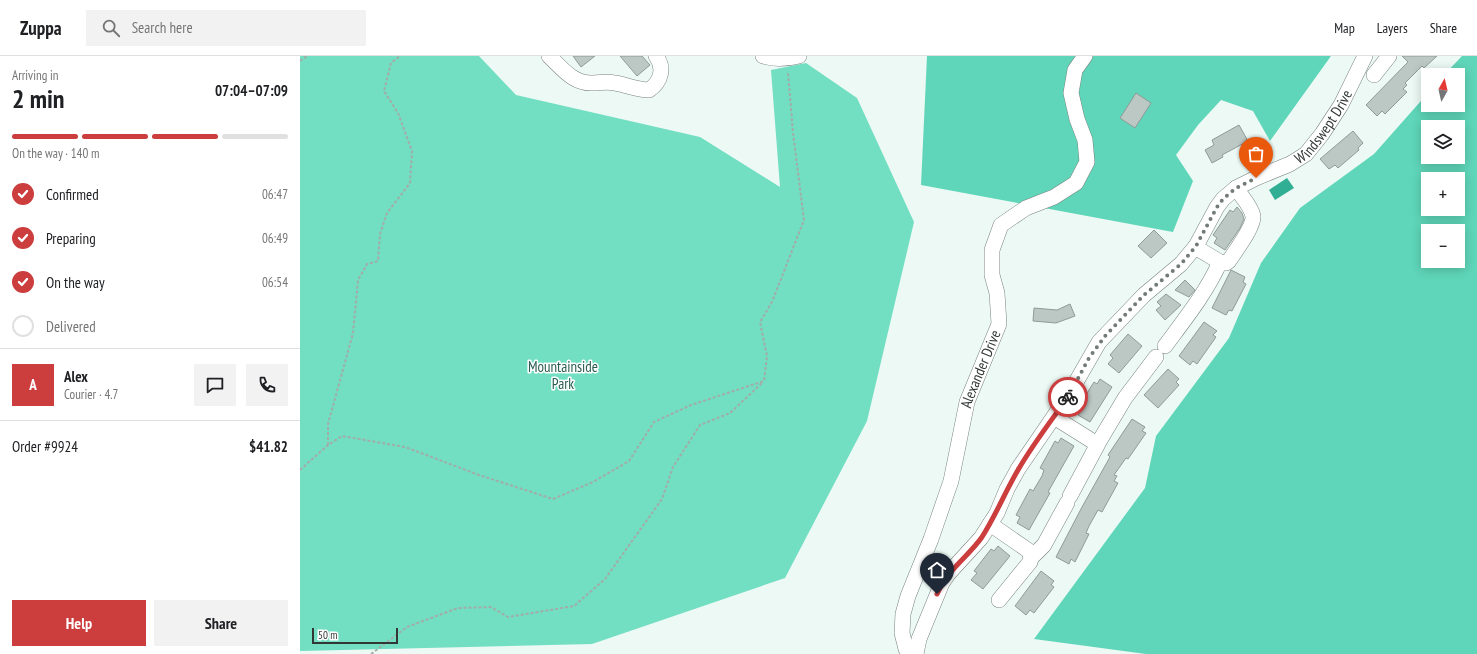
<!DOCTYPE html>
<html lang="en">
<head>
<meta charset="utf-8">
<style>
	body { margin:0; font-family:"PT Sans Narrow",sans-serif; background:#f2f2f2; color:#202124; height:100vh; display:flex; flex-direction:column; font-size:15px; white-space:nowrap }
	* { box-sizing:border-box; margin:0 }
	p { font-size:13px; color:#757577 }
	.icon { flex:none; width:22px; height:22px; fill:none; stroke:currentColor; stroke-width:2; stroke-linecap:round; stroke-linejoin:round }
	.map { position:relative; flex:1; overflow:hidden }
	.drawer { display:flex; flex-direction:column; background:#fff; width:300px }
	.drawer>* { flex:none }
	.needle { width:26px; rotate:8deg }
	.buttons { position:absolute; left:1121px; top:12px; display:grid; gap:8px }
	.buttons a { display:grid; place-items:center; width:44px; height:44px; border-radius:0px; background:#fff; box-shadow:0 2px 10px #0003; font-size:20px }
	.scale { position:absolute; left:12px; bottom:10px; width:86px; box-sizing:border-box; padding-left:4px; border:2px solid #323735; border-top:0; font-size:11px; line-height:14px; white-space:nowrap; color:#323735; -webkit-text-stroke:3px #fff; paint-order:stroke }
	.pin { position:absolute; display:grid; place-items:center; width:34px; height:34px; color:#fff; margin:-41px -17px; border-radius:50% 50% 50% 0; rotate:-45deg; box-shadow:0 0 4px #0007 }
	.pin .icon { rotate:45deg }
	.courier { position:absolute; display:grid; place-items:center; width:40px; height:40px; margin:-20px; border:3px solid #cc3d3e; border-radius:50%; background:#fff; color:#222; box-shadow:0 1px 5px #0007 }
	.summary em { font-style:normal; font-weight:600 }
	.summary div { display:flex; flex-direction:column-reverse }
	.summary { display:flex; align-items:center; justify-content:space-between; height:68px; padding:0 12px }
	h1 { font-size:26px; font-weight:600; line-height:30px }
	.bar { display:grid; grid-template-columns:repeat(4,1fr); gap:6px 4px; align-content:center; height:48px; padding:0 12px }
	.bar i { height:5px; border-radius:3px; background:#e0e0e0 }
	.bar .selected { background:#cc3d3e }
	.bar p { grid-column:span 4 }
	.line { display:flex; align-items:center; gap:10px; padding:0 12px; border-top:1px solid #e0e0e0 }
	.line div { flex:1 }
	.round { display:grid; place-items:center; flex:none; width:42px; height:42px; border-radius:0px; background:#f2f2f2 }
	ol { padding:0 12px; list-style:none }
	li { display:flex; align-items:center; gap:12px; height:44px }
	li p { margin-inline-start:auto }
	li .icon { padding:4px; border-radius:50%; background:#cc3d3e; color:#fff; stroke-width:4 }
	li:last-child { color:#757577 }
	li i { width:22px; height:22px; border:2px solid #e0e0e0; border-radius:50% }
	.cta { display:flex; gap:8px; margin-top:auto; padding:8px 12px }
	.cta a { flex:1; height:46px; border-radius:0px; background:#cc3d3e; color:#fff; font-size:16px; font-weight:600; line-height:46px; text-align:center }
	.cta a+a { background:#f2f2f2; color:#202124 }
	header { display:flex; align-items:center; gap:24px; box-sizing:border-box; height:56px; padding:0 20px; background:#fff; border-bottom:1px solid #e0e0e0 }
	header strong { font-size:19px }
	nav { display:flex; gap:22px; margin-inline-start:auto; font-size:14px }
	.search { width:280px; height:36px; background:#f2f2f2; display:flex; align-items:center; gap:10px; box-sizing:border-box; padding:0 14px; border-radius:0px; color:#757577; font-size:15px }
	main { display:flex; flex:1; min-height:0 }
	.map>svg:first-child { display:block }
	.green { fill:#72dec2 }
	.forest { fill:#5fd6b9; fill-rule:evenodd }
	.water { fill:#30af94 }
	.building { fill:#bcc8c4; stroke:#909b98 }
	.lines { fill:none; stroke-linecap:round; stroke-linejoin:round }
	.minor-casing { stroke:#78837f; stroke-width:16 }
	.path { stroke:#a2aca8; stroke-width:2; stroke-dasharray:3 2; stroke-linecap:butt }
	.minor { stroke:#fff; stroke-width:15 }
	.done { stroke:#737b78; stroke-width:4; stroke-dasharray:0 7.2 }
	.route { stroke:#cc3d3e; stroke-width:5 }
	.labels { text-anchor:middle; stroke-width:3; stroke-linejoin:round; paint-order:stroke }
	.street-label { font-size:15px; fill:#323735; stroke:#fff }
	.park-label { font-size:15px; fill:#2a5c4f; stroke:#fff }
</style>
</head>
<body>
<header>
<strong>Zuppa</strong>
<div class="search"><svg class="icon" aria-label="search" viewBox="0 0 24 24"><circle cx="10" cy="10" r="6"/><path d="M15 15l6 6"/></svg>Search here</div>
<nav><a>Map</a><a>Layers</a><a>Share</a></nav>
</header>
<main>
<section class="drawer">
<div class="summary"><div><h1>2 min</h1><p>Arriving in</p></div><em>07:04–07:09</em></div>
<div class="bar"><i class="selected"></i><i class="selected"></i><i class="selected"></i><i></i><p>On the way · 140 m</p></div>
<ol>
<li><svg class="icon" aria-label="check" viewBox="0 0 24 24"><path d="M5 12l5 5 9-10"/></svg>Confirmed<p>06:47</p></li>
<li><svg class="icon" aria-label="check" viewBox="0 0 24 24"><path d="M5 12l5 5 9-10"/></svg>Preparing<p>06:49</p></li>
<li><svg class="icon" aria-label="check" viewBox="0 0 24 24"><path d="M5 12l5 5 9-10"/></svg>On the way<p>06:54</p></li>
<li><i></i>Delivered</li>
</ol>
<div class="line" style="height:72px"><b class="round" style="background:#cc3d3e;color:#fff">A</b><div><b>Alex</b><p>Courier · 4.7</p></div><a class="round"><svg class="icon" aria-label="chat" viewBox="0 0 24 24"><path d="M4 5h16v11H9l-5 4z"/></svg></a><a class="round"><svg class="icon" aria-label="phone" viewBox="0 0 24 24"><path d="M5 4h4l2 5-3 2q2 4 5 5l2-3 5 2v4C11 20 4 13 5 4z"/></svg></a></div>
<div class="line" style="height:52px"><div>Order #9924</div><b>$41.82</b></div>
<div class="cta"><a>Help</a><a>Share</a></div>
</section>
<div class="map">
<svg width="1177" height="598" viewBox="0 0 1177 598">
	<rect width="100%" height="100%" fill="#ecf9f5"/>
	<path class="green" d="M0 0H179L216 39 400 81 480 131 471 14 506 7 557 42 614 166 567 365 485 522 292 588 0 595Z"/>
	<path class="forest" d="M627 0H1031L970 85 953 55 921 44 898 69 876 99 893 125 873 176 621 129Z
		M1162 0H1177V598H846L734 583 845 432 856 380 929 282 961 207 1000 152 1074 98 1128 37V49H1158V19H1144ZM1128 71H1158V101H1128ZM1128 123H1158V153H1128ZM1128 175H1158V205H1128Z"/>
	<path class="water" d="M987 122 994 132 975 144 969 134Z"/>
	<path class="building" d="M273 0H295L281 11Z
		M320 0H342L350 9 337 20Z
		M1102 0H1137L1124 12 1122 10 1105 27 1107 29 1103 33 1107 36 1085 58 1082 55 1077 60 1066 49 1108 6Z
		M836 37 851 47 835 72 820 62Z
		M939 69 948 85 922 99 923 101 912 107 905 94 914 89 912 84Z
		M1053 75 1063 87 1058 92 1059 94 1038 112 1035 109 1029 113 1020 103Z
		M937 151 942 157 944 163 940 172 925 194 914 187 917 182 913 179 930 154 933 156Z
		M854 174 867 187 851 202 838 190Z
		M931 214 945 221 943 226 946 228 932 255 929 254 926 259 912 252Z
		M885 224 895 234 889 241 875 234Z
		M866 238 881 249 865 264 856 254 861 250 857 246Z
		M770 248 775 260 756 267 733 265 734 252 757 254Z
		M904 266 917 275 913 279 916 281 897 308 893 305 890 309 879 300Z
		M828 278 842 290 819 317 808 308 813 302 810 299Z
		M868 313 879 323 876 326 879 329 858 352 844 339Z
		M800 323 812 331 790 366 778 359 781 355 777 353 794 326 797 328Z
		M832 363 845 371 842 375 846 377 828 403 826 402 814 419 817 420 814 425 818 427 802 456 798 454 789 470 786 477 789 478 775 506 771 503 769 508 756 501 782 451 810 401 808 399Z
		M761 382 774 390 748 436 750 437 729 474 717 467 720 461 716 459 730 433 733 435 742 420 744 414 740 412 755 385 758 387Z
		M698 490 710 500 683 533 671 524 677 517 674 515 691 493 694 495Z
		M741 515 754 525 751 529 754 531 734 557 730 554 726 559 715 550Z"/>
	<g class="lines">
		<g class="minor-casing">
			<g id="minor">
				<path d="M249 0C262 12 273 28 293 27 301 27 307 25 315 27 327 29 337 34 349 34 361 26 365 12 356 0"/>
				<path d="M463 0C475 4 487 3 499 0"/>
				<path d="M1074 19 1089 0"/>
				<path d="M895 191 920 206 926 207 929 205C935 195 954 171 953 160 951 150 941 140 936 132"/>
				<path d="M865 290C885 263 906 237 920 206"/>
				<path d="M754 361 797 388"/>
				<path d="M770 440 800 384 825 342 856 301"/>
				<path d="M690 468 729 495 731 502 730 506 699 544"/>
				<path d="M731 502 744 489 767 447"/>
				<path id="s1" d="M612 598 606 593 602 577 603 558 608 540 631 483 651 425 667 346 699 268 697 237 692 219V194L701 169 726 152 754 141 776 127 787 106 785 84 777 63 771 37 775 14 785 0"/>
				<path id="s2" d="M616 598 619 583 642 527 648 518 681 482 697 457 707 433 718 413 768 340 799 286 844 239 881 208 896 190 917 151 923 143 936 132 956 122 990 108 1006 98 1022 78 1041 49 1065 0"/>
			</g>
		</g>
		<path class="path" d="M0 5 7 0
			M28 389V368L53 277 58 224 67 208 78 205 80 178 87 157 110 127 112 95 98 57 84 35 91 7 100 0
			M0 414 28 389 42 380 105 391 179 419 253 443 293 426 329 405 354 366 391 349 464 325 467 300 460 266 472 246 504 164 493 77 488 16
			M71 598 107 571 158 552 191 551 208 561 274 550 305 523 362 443 373 411 400 369 430 357 462 327"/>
		<use href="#minor" class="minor"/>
	</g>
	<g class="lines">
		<path class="done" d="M768 341 789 302 805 280 844 239 881 208 896 190 917 151 923 143 936 132 956 122"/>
		<path class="route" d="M637 538C647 514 668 501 682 481 696 459 705 436 718 414 733 388 751 365 768 341"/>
	</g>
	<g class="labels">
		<g class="street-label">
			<text dy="5" stroke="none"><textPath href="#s2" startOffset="683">Windswept Drive</textPath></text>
			<text dy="5" stroke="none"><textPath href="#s1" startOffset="301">Alexander Drive</textPath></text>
		</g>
		<g class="park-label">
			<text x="263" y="316">Mountainside<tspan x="263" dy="17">Park</tspan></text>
		</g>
	</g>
</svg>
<div class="buttons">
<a><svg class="needle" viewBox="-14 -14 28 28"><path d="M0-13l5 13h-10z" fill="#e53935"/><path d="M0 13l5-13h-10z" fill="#757577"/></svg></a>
<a><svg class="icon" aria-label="layers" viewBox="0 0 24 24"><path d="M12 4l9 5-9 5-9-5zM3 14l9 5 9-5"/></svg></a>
<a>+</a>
<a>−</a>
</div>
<div class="scale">50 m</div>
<div class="pin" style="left:956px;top:122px;background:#ea580c"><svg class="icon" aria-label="bag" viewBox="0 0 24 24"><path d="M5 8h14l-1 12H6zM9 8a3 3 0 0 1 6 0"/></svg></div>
<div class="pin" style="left:637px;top:538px;background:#1f2937"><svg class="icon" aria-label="home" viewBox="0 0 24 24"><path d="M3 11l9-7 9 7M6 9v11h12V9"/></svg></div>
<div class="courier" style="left:768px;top:341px"><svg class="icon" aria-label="bike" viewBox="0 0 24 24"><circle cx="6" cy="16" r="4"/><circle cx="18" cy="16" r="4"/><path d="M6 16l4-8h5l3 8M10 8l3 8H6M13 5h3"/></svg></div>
</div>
</main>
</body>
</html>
